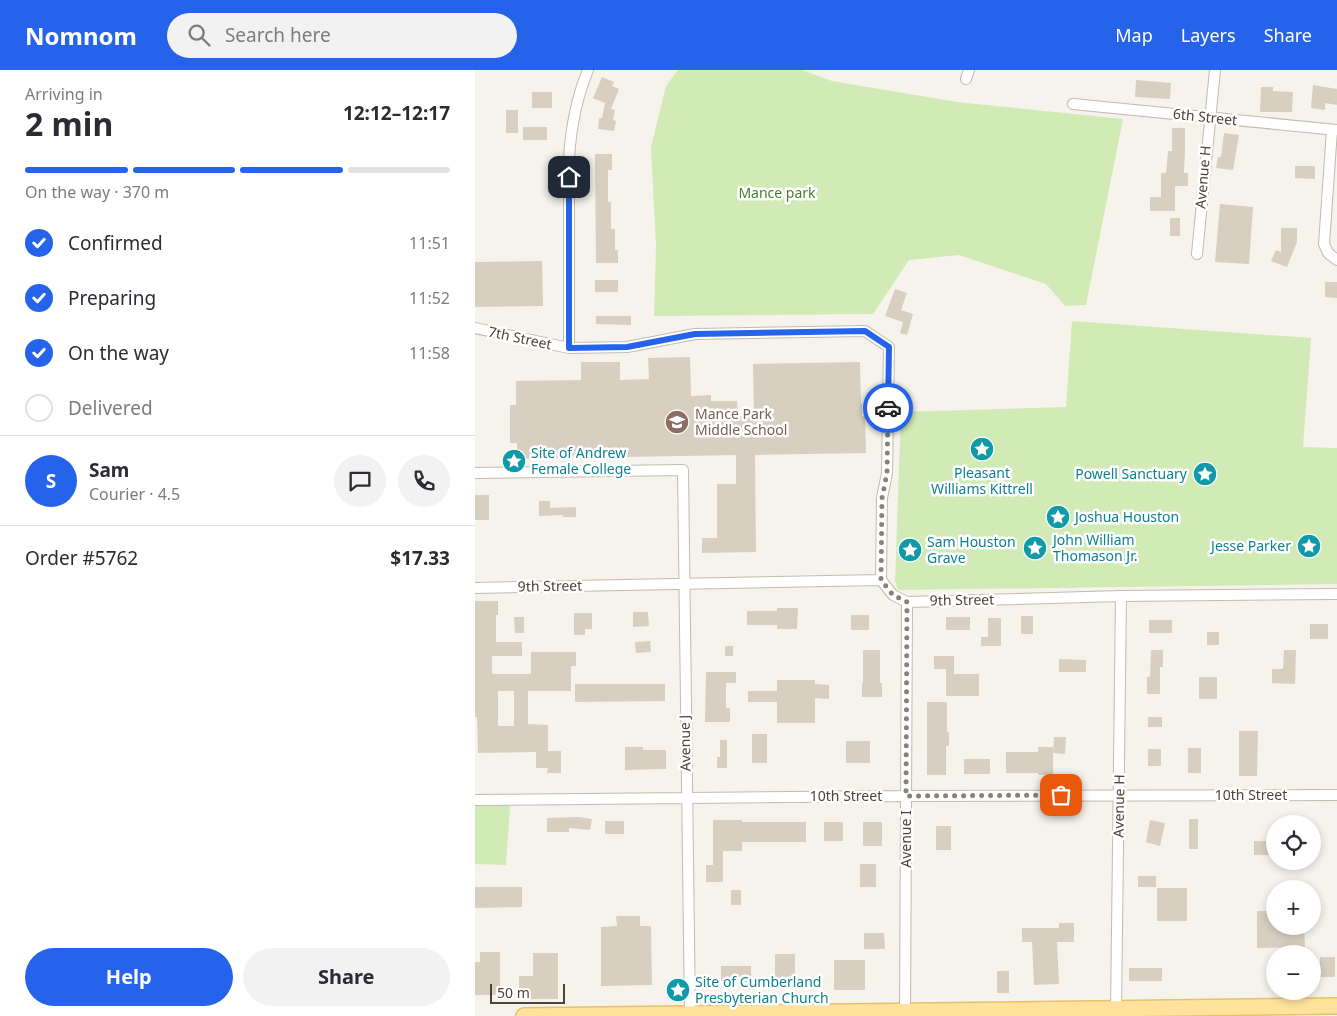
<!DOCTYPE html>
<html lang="en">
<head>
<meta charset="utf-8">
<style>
	body { margin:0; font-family:"Noto Sans",sans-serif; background:#f2f2f3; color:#2b2b33; height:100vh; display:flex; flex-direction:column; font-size:19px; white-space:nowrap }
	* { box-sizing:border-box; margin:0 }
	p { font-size:16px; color:#7c7c81 }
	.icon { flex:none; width:28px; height:28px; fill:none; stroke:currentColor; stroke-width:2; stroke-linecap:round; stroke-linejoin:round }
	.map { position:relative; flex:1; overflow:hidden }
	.side { display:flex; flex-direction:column; background:#fff; width:475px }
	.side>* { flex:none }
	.tools { position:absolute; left:791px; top:745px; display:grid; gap:10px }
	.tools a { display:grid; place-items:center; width:55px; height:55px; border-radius:50%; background:#fff; box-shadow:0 2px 8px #0003; font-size:25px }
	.scale { position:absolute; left:15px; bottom:12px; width:75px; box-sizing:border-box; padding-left:5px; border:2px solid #4b4439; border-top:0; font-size:14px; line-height:18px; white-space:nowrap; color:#4b4439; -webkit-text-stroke:4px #fff; paint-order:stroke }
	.pin { position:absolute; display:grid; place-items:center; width:42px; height:42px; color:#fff; margin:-21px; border-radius:10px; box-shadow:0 2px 8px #0006 }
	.courier { position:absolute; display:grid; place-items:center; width:50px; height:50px; margin:-25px; border:4px solid #2563eb; border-radius:50%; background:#fff; color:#222; box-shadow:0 1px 6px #0007 }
	.head em { font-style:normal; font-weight:700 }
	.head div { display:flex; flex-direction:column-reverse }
	.head { display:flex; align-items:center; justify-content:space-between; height:85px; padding:0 25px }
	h1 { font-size:32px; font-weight:700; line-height:38px }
	.bar { display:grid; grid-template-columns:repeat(4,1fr); gap:8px 5px; align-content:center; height:60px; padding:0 25px }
	.bar i { height:6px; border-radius:4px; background:#e1e1e2 }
	.bar .active { background:#2563eb }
	.bar p { grid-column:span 4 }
	.line { display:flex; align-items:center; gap:12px; padding:0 25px; border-top:1px solid #e1e1e2 }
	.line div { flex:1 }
	.round { display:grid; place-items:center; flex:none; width:52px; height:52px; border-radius:26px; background:#f2f2f3 }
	ol { padding:0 25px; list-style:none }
	li { display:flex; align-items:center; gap:15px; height:55px }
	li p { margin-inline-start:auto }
	li .icon { padding:5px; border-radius:50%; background:#2563eb; color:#fff; stroke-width:4 }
	li:last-child { color:#7c7c81 }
	li i { width:28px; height:28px; border:2px solid #e1e1e2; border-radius:50% }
	.cta { display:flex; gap:10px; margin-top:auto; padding:10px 25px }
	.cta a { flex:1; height:58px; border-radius:30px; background:#2563eb; color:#fff; font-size:20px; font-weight:700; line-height:58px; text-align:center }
	.cta a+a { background:#f2f2f3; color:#2b2b33 }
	header { display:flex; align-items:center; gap:30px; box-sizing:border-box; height:70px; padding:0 25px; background:#2563eb; color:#fff }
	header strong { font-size:24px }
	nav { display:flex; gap:28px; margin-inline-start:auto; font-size:18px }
	.search { width:350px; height:45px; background:#f2f2f3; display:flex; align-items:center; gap:12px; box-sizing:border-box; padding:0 18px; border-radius:28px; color:#7c7c81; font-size:19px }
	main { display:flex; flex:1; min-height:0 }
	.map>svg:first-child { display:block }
	.green { fill:#d2eab5 }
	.building { fill:#d8cfc1; fill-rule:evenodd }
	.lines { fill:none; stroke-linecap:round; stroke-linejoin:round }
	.minor-casing { stroke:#c2bbae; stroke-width:12 }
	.primary-casing { stroke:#e6c16a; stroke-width:18 }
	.minor { stroke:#fff; stroke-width:10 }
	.primary { stroke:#ffe39c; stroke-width:15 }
	.done { stroke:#878178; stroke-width:5; stroke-dasharray:0 9 }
	.route { stroke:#2563eb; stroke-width:6 }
	.labels { text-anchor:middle; stroke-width:5; stroke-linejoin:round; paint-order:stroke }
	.street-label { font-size:14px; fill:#4b4439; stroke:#fff }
	.park-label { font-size:14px; fill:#4a7f2a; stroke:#fff }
	.education-label { font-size:14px; fill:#785e54; stroke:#fff; text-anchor:start }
	.culture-label { font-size:14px; fill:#0d838f; stroke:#fff; text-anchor:start }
</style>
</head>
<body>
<header>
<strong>Nomnom</strong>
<div class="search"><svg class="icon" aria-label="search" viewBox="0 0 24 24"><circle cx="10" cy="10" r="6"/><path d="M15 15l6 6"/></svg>Search here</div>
<nav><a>Map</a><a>Layers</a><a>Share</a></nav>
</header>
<main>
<section class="side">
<div class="head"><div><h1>2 min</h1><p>Arriving in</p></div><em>12:12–12:17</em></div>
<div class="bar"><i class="active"></i><i class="active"></i><i class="active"></i><i></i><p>On the way · 370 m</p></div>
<ol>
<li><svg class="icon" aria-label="check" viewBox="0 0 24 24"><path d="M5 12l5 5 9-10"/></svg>Confirmed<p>11:51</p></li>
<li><svg class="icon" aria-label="check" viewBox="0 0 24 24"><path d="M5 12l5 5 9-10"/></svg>Preparing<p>11:52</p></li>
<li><svg class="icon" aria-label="check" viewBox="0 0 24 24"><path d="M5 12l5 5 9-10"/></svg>On the way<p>11:58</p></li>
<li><i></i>Delivered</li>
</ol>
<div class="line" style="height:90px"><b class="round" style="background:#2563eb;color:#fff">S</b><div><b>Sam</b><p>Courier · 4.5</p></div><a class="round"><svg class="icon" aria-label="chat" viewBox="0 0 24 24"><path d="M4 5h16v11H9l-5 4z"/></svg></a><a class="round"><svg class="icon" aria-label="phone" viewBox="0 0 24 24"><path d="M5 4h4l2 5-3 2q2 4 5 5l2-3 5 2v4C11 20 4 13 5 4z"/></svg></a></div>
<div class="line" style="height:65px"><div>Order #5762</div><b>$17.33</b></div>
<div class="cta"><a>Help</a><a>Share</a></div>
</section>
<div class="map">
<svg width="862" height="946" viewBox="0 0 862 946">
	<rect width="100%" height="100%" fill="#f6f3ec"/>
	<path class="green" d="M203 0H327L357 11 482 32 648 49 611 235 590 236 571 214 484 185 434 190 398 244 179 246 181 176 176 77 191 16Z
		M597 251 836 268 828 377 862 378V514L423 520 420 511 426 342 591 337Z
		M0 735 35 736 31 795 0 794Z"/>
	<path class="building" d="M127 7 139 12 137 16 144 19 136 39 140 40 138 50 141 51 139 61 123 59 124 48H127L130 33 118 28Z
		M661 10 696 13 695 29 660 27Z
		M838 15 862 19V35L850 33V40L836 38Z
		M786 17H798V21L818 22 817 42H785Z
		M57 22H77V38H57Z
		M31 40H43V63H31Z
		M48 57H72V70H48Z
		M697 58H710V82L709 103H713V116H700V141H675V127H686V103H691L693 81H697Z
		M749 63 764 65 758 100 741 98 743 87H746Z
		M120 84H137V100H133V132H136V159H140V180H143V193H121Z
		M820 96H840V109L820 108Z
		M745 134 778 137 774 194 740 192Z
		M695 148H705V166H695Z
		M806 158H822V172L812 197 796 191 801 180 806 182Z
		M67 191 68 236 0 237V192Z
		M120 210H143V222H120Z
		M850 212H862V228L850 227Z
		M420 219 432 223 426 240 438 244 432 265 425 263 428 252 410 246Z
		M121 246H156V255L121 254Z
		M215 287 216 326 236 325V331H262L263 346H279L278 294 385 292 386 334H387V346H390L391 383 280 385 281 482 227 483V468H242V414H261V385L42 389V373H35V335H41V311L106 310V292H145V310L174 309 173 288Z
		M0 425H14V450H0Z
		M64 431H75V438L101 437V447H88V445L64 446Z
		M0 531H23V545H21V572H47V586H17V603L19 604H56V582H101V596H96V621H53V654L73 655V681H86V703H72L73 698H61V682L3 683 2 647H0ZM23 621H39V656H23Z
		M302 538H323L322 559H302V555H272V541H302Z
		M158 542H173L174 556 158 557Z
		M99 543H117V559H110V565H99Z
		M376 545H394V560H376Z
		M546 546H558V564H546Z
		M39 547H49V563H40Z
		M471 547H495V560H471Z
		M513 548H526V576H506V567H513Z
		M674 550H697V563H674Z
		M835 554H853V569H835Z
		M732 562H744V575H732Z
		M175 571 176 582 161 583 160 572Z
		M250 576H258V586H250Z
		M388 580H405V613H407V627H387V613H388Z
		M676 580H688V597H685V624H672V607H675Z
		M809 580H821L820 614 797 613V599H808Z
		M459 586H479V604H504V626H471V599H459Z
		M584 589 611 590V602H584Z
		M231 602H261V613H251V638H255V652H230Z
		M724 607H742V629H724Z
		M302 610H340V614L354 615V629L340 628V653H302V632H273V621H302Z
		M100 614H190V631L100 632Z
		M452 632H472V662H474V676H471V705H452Z
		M673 647H687V657H673Z
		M764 661H783L782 706H764Z
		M277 664H292V693H277Z
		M579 667H591L590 684 578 683Z
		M245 670H252V698H242V687H245Z
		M371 671H395V693H371Z
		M150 677H168V680H191V699L150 700Z
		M563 677H578V705H563V703H531V682H563Z
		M713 678H726V703H713Z
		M673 679H686V696H673Z
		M489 689H515V704H489Z
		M103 747 117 749 115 760 94 758V762H72V748Z
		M714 749H723V779H714Z
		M238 750H267V752H331V772H267V781H248V812H231V795H238Z
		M675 750 690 753 685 776 671 772Z
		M130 751H149V764H130Z
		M349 752H368V771H349Z
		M388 752H407V776H388Z
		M461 756H476V780H461Z
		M779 771H800V785H779Z
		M385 794H401V817H385Z
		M663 806H681V817H663Z
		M0 817H47V837L0 838Z
		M682 818H712V851H682Z
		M256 820H266V835H256Z
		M782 841H800V856H829L830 877 782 878Z
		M141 846H165V856H176L177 915 126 916V857L142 856Z
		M584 853H599V872H582L584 914 559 915 557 872H547V858H584Z
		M389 863H409L410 879H389Z
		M5 882H25V925H0V892H5Z
		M58 883H83V929H44V906H58Z
		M300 884H320V913H300Z
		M845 887H860V907H845Z
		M359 890H390V920H359Z
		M246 896H276V912H246Z
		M654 898H687V911H654Z
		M522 901H534V923H522Z"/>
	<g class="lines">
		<g class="minor-casing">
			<path id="minor" d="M491 9 494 0
				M598 34 862 60
				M857 60 849 174 853 183 862 190
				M722 184 740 0
				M0 258 94 278 152 277 220 264 390 261 414 277 412 403 407 428 406 510
				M94 278V88C96 57 101 29 113 0
				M0 403 208 400 215 946
				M0 518 406 510 418 525 432 532 646 526 862 524
				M0 730 431 726 862 725
				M641 943 646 526
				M430 946 432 532"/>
		</g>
		<g class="primary-casing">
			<path id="primary" d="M49 946 862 936"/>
		</g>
		<use href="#minor" class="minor"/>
		<use href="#primary" class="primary"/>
	</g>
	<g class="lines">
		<path class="done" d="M413 338 412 403 407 428 406 510 418 525 432 532 431 726 586 725"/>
		<path class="route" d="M94 107V278L152 277 220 264 390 261 414 277 413 338"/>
	</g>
	<defs>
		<g id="school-disc" transform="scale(1.25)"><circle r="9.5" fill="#8d6e63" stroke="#fff"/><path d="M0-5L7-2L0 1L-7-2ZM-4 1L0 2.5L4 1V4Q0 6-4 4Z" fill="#fff"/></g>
		<g id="sight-disc" transform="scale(1.25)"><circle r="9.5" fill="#0f9aa8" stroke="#fff"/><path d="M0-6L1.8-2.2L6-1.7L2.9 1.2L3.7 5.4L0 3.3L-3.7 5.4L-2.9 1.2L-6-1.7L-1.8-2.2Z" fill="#fff"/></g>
	</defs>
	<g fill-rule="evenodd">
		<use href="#school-disc" x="202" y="352"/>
		<use href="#sight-disc" x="507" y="379"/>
		<use href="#sight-disc" x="39" y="391"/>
		<use href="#sight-disc" x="730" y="404"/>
		<use href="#sight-disc" x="583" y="447"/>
		<use href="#sight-disc" x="834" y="476"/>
		<use href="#sight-disc" x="560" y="478"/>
		<use href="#sight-disc" x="435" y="480"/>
		<use href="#sight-disc" x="203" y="920"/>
	</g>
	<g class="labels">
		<g class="street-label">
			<text transform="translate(730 47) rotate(6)" y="5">6th Street</text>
			<text transform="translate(728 107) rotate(-85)" y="5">Avenue H</text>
			<text transform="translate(45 268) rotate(12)" y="5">7th Street</text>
			<text transform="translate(75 516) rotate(-1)" y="5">9th Street</text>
			<text transform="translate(487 530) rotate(-1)" y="5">9th Street</text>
			<text transform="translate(210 673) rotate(-91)" y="5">Avenue J</text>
			<text x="776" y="730">10th Street</text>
			<text x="371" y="731">10th Street</text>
			<text transform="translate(644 736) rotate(-89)" y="5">Avenue H</text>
			<text transform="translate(431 769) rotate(-90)" y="5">Avenue I</text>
		</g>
		<g class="park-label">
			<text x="302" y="128">Mance park</text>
		</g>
		<g class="education-label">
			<text x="220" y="349">Mance Park<tspan x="220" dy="16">Middle School</tspan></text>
		</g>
		<g class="culture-label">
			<text x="56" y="388">Site of Andrew<tspan x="56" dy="16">Female College</tspan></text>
			<text x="507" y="408" text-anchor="middle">Pleasant<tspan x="507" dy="16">Williams Kittrell</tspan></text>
			<text x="712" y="409" text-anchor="end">Powell Sanctuary</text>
			<text x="600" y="452">Joshua Houston</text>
			<text x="578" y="475">John William<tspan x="578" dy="16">Thomason Jr.</tspan></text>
			<text x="452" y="477">Sam Houston<tspan x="452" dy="16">Grave</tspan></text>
			<text x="816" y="481" text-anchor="end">Jesse Parker</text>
			<text x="220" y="917">Site of Cumberland<tspan x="220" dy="16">Presbyterian Church</tspan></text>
		</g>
	</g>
</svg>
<div class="tools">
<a><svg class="icon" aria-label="locate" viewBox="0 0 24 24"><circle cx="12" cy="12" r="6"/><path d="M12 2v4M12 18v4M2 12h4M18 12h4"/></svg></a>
<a>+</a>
<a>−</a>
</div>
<div class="scale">50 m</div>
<div class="pin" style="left:586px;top:725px;background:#ea580c"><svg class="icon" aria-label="bag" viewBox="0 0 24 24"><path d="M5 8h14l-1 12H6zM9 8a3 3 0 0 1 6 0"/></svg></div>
<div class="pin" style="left:94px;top:107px;background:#1f2937"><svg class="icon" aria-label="home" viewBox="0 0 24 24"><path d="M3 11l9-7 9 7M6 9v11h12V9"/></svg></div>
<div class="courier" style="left:413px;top:338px"><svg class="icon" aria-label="car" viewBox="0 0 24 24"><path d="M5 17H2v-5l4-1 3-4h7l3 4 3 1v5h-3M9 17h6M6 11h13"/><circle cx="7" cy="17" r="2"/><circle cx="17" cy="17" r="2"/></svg></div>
</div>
</main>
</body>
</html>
